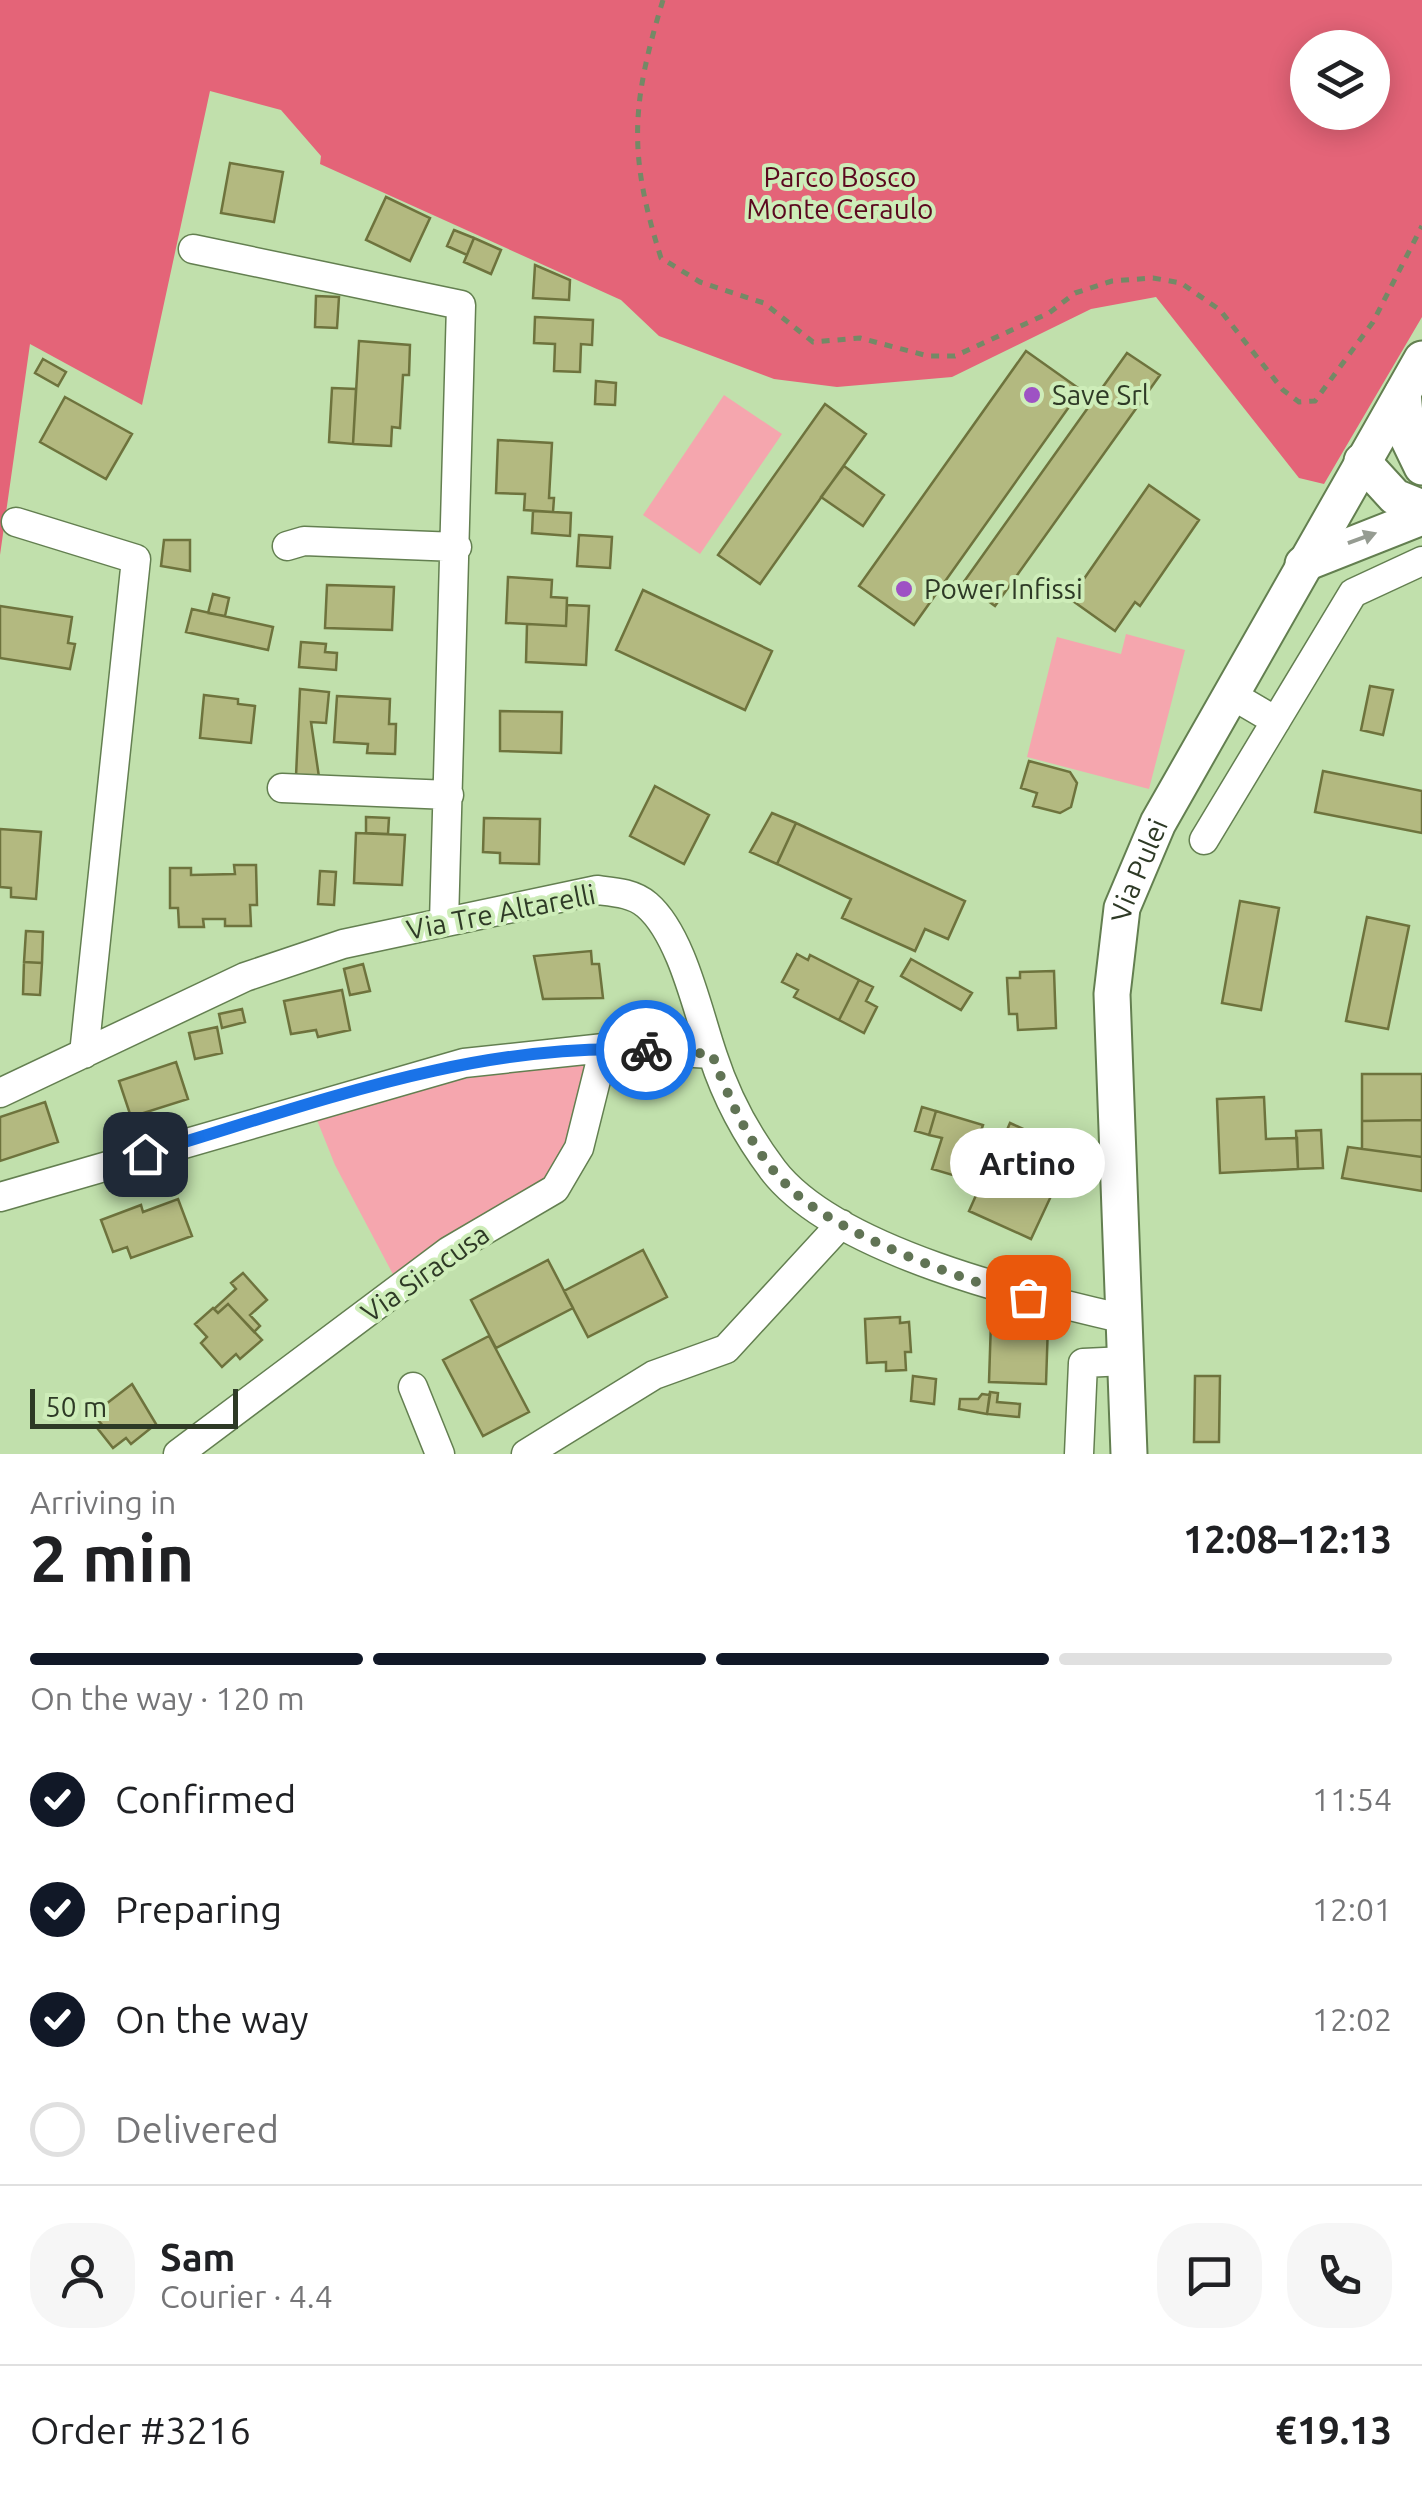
<!DOCTYPE html>
<html lang="en">
<head>
<meta charset="utf-8">
<style>
	body { margin:0; font-family:Ubuntu,sans-serif; background:#f6f6f6; color:#202124; height:100vh; display:flex; flex-direction:column; font-size:38px; white-space:nowrap }
	* { box-sizing:border-box; margin:0 }
	p { font-size:32px; color:#757577 }
	.icon { flex:none; width:55px; height:55px; fill:none; stroke:currentColor; stroke-width:2; stroke-linecap:round; stroke-linejoin:round }
	.map { position:relative; height:1454px; overflow:hidden }
	.panel { display:flex; flex-direction:column; background:#fff; flex:1 }
	.panel>* { flex:none }
	.tools { position:absolute; left:1290px; top:30px; display:grid; gap:20px }
	.tools a { display:grid; place-items:center; width:100px; height:100px; border-radius:50%; background:#fff; box-shadow:0 5px 25px #0003; font-size:50px }
	.scale { position:absolute; left:30px; bottom:25px; width:208px; box-sizing:border-box; padding-left:10px; border:5px solid #2e3a26; border-top:0; font-size:28px; line-height:35px; white-space:nowrap; color:#2e3a26; -webkit-text-stroke:8px #ceedb9; paint-order:stroke }
	.pin { position:absolute; display:grid; place-items:center; width:85px; height:85px; color:#fff; margin:-42px; border-radius:20px; box-shadow:0 5px 15px #0006 }
	.courier { position:absolute; display:grid; place-items:center; width:100px; height:100px; margin:-50px; border:8px solid #1a73e8; border-radius:50%; background:#fff; color:#222; box-shadow:0 2px 12px #0007 }
	.bubble { position:absolute; height:70px; border-radius:35px; background:#fff; box-shadow:0 5px 25px #0003; font-size:32px; font-weight:700; line-height:70px; text-align:center }
	.overview em { font-style:normal; font-weight:700 }
	.overview div { display:flex; flex-direction:column-reverse }
	.overview { display:flex; align-items:center; justify-content:space-between; height:170px; padding:0 30px }
	h1 { font-size:65px; font-weight:700; line-height:75px }
	.bar { display:grid; grid-template-columns:repeat(4,1fr); gap:15px 10px; align-content:center; height:120px; padding:0 30px }
	.bar i { height:12px; border-radius:8px; background:#e0e0e0 }
	.bar .selected { background:#111827 }
	.bar p { grid-column:span 4 }
	.line { display:flex; align-items:center; gap:25px; padding:0 30px; border-top:2px solid #e0e0e0 }
	.line div { flex:1 }
	.round { display:grid; place-items:center; flex:none; width:105px; height:105px; border-radius:40px; background:#f6f6f6 }
	ol { padding:0 30px; list-style:none }
	li { display:flex; align-items:center; gap:30px; height:110px }
	li p { margin-inline-start:auto }
	li .icon { padding:10px; border-radius:50%; background:#111827; color:#fff; stroke-width:4 }
	li:last-child { color:#757577 }
	li i { width:55px; height:55px; border:5px solid #e0e0e0; border-radius:50% }
	.map>svg:first-child { display:block }
	.green { fill:#f5a6ae }
	.forest { fill:#e46478; fill-rule:evenodd }
	.building { fill:#b3b980; stroke:#6e733d; stroke-width:2.5 }
	.lines { fill:none; stroke-linecap:round; stroke-linejoin:round }
	.minor-casing { stroke:#637f50; stroke-width:31 }
	.major-casing { stroke:#637f50; stroke-width:39 }
	.path { stroke:#748966; stroke-width:5; stroke-dasharray:8 8; stroke-linecap:butt }
	.minor { stroke:#fff; stroke-width:28 }
	.major { stroke:#fff; stroke-width:35 }
	.oneway { fill:#969c92 }
	.done { stroke:#617455; stroke-width:10; stroke-dasharray:0 18 }
	.route { stroke:#1a73e8; stroke-width:12 }
	.poi-dot { fill:#9e52c4; stroke:#ceedb9; stroke-width:4 }
	.labels { text-anchor:middle; stroke-width:8; stroke-linejoin:round; paint-order:stroke }
	.park-label { font-size:28px; fill:#5b081f; stroke:#ceedb9 }
	.poi-label { font-size:28px; fill:#2e3a26; stroke:#ceedb9; text-anchor:start }
	.street-label { font-size:28px; fill:#2e3a26; stroke:#ceedb9 }
</style>
</head>
<body>
<div class="map">
<svg width="1422" height="1454" viewBox="0 0 1422 1454">
	<rect width="100%" height="100%" fill="#c1e0ac"/>
	<path class="green" d="M724 395 782 434 700 554 643 515Z
		M1126 634 1185 650 1149 789 1027 757 1057 637 1121 654Z
		M582 1063 587 1074 560 1171 396 1280 335 1165 315 1115 446 1081Z"/>
	<path class="forest" d="M0 0H1422V317L1324 484 1299 478 1156 297 1091 309 952 377 837 387 774 379 659 336 621 300 320 164 321 156 281 110 210 91 142 405 30 344 0 555ZM1308 48H1372V112H1308Z"/>
	<path class="building" d="M230 163 283 172 274 222 221 213Z
		M386 197 430 218 410 261 366 240Z
		M454 230 474 238 467 255 447 246Z
		M474 238 501 250 491 274 464 262Z
		M535 265 570 280 569 300 533 298Z
		M316 296 339 297 337 328 315 327Z
		M535 317 593 320 592 345 581 344 580 372 554 371 555 344 534 343Z
		M359 341 410 345 409 375H403L400 428 392 427 391 446 353 444Z
		M1026 351 1081 390 914 625 859 586Z
		M1127 353 1160 375 995 606 963 583Z
		M43 359 66 372 58 386 35 373Z
		M596 381 616 383 615 405 595 404Z
		M332 388 356 389 353 444 329 442Z
		M65 397 132 434 106 479 40 442Z
		M825 404 866 434 760 584 718 555Z
		M498 440 552 443 549 498H554L553 512 524 510 525 494 496 493Z
		M844 466 884 495 863 526 821 497Z
		M1149 485 1199 520 1140 606 1135 602 1115 631 1070 599Z
		M533 511 571 513 570 536 532 533Z
		M579 535 612 537 610 568 577 566Z
		M164 540H190V571L161 566Z
		M508 577 552 580 551 597 567 598 566 626 506 623Z
		M327 585 394 587 392 630 325 628Z
		M643 590 772 651 745 710 616 650Z
		M213 594 229 598 225 616 208 613Z
		M567 605 589 606 586 665 526 662 527 624 566 626Z
		M0 606 72 617 68 643 75 644 70 669 0 658Z
		M192 609 273 627 268 650 186 632Z
		M301 642 326 644 325 652 337 653 336 670 299 667Z
		M1370 686 1393 690 1383 735 1361 730Z
		M300 689 329 692 326 723 311 722 319 777 296 776Z
		M204 695 238 699V704L255 706 251 743 200 738Z
		M337 696 390 699 389 724H396L395 754 367 753 368 744 334 742Z
		M500 711 562 712 561 753 500 751Z
		M1029 761 1070 772 1077 783 1071 807 1060 813 1033 806 1037 793 1021 788Z
		M1323 771 1422 791V833L1315 812Z
		M655 786 709 815 684 864 630 836Z
		M772 813 796 823 777 864 750 852Z
		M366 817 389 818 388 834 366 833Z
		M484 818 540 819 539 864 500 863V853L483 852Z
		M796 823 965 901 948 939 925 929 915 951 842 918 851 899 777 864Z
		M0 829 41 832 36 899 11 897V888L0 887Z
		M356 833 405 835 402 885 354 883Z
		M234 865H256L257 905H250L251 926H225V919H203L204 927H179L178 908H170V868H191V875L235 874Z
		M320 871 336 872 334 905 318 904Z
		M1240 901 1279 908 1261 1010 1222 1003Z
		M1367 917 1409 926 1388 1029 1346 1021Z
		M26 931 43 932 42 963 24 962Z
		M591 951 592 964H599L603 998 543 999 534 956Z
		M797 954 808 960 810 955 859 980 839 1020 794 997 798 990 782 982Z
		M911 959 972 993 961 1010 901 976Z
		M24 962 42 963 40 995 23 994Z
		M363 964 370 991 350 995 344 969Z
		M1054 971 1056 1028 1018 1030 1017 1014H1009L1007 978H1020V972Z
		M859 980 873 987 866 1001 877 1007 864 1033 839 1020Z
		M342 990 350 1030 318 1037 316 1030 291 1034 284 1001Z
		M242 1009 245 1022 222 1028 219 1014Z
		M217 1027 222 1053 195 1059 189 1033Z
		M176 1062 188 1099 131 1117 119 1081Z
		M1362 1074H1422V1120L1362 1121Z
		M1264 1097 1266 1139 1297 1138 1298 1169 1220 1173 1217 1099Z
		M45 1102 58 1142 0 1161V1117Z
		M922 1107 936 1111 929 1135 915 1131Z
		M936 1111 983 1125 976 1146 966 1142 956 1176 932 1169 942 1138 929 1135Z
		M1422 1120V1157L1362 1149V1121Z
		M1010 1123 1087 1158 1079 1176 1063 1168 1052 1194 1020 1180 1030 1156 1001 1144Z
		M1321 1130 1323 1168 1298 1169 1296 1131Z
		M1348 1147 1422 1157V1191L1342 1178Z
		M989 1166 1052 1194 1031 1239 969 1211Z
		M178 1199 192 1236 131 1258 127 1247 113 1252 101 1220 141 1205 143 1212Z
		M643 1250 667 1297 588 1337 564 1291Z
		M548 1260 573 1308 496 1348 471 1300Z
		M243 1273 267 1300 250 1315 260 1326 254 1332 228 1304 218 1313 214 1309 236 1289 231 1283Z
		M228 1304 262 1340 240 1359 236 1354 222 1367 201 1343 207 1337 195 1324 213 1308 218 1313Z
		M900 1317V1323L909 1322 911 1352H905L906 1370 886 1371V1362L867 1363 865 1319Z
		M991 1321 1048 1324 1046 1384 989 1382Z
		M489 1336 529 1412 483 1436 443 1360Z
		M913 1376 936 1379 934 1404 911 1401Z
		M1195 1376H1220L1219 1442H1194Z
		M132 1384 156 1424 131 1444 126 1438 113 1448 98 1429 103 1426 93 1414Z
		M990 1392 998 1393 997 1402 1020 1404 1019 1417 987 1414Z
		M982 1394 990 1395 987 1414 959 1409 960 1399H978Z"/>
	<g class="lines">
		<g class="minor-casing">
			<path id="minor" d="M193 249 461 305 444 922
				M16 522 136 559 84 1054
				M287 546 304 541 457 547
				M1230 694 1276 721
				M282 788 449 795
				M1204 840 1353 593 1422 561
				M0 1093 245 977 343 944 597 890C614 892 633 893 647 905 682 935 698 1013 713 1056 726 1096 748 1137 773 1170 835 1251 1028 1297 1125 1319
				M0 1197 464 1063 604 1048 712 1054
				M413 1387 440 1454
				M178 1454 449 1251 555 1189 579 1148 604 1048
				M526 1454 654 1375 726 1349 841 1224
				M1079 1454 1083 1363 1126 1361"/>
		</g>
		<g class="major-casing">
			<g id="major">
				<path d="M1403 393 1407 436 1422 467"/>
				<path d="M1362 461 1395 497 1422 508"/>
				<path d="M1303 564 1422 517"/>
				<path id="s1" d="M1129 1454 1112 994 1122 908 1158 823 1422 359"/>
			</g>
		</g>
		<path class="path" d="M663 0C631 105 628 154 661 258L700 282 764 303 813 342 860 338 928 356H955L1049 313 1075 293 1112 281 1153 278 1181 283 1220 310 1283 390 1299 402 1315 401 1373 322 1422 226"/>
		<use href="#minor" class="minor"/>
		<use href="#major" class="major"/>
	</g>
	<defs><path id="oneway-solid" d="M-6-.8H1V-3.2L6.5 0L1 3.2V.8H-6Z" transform="scale(2.5)"/></defs>
	<use class="oneway" href="#oneway-solid" transform="translate(1362 538) rotate(-20)"/>
	<g class="lines">
		<path class="done" d="M646 1050 712 1054C730 1102 754 1156 793 1191 840 1235 965 1282 1028 1297"/>
		<path class="route" d="M145 1154C307 1106 475 1041 646 1050"/>
	</g>
	<g class="poi-dot">
		<circle cx="1032" cy="395" r="10"/>
		<circle cx="904" cy="589" r="10"/>
	</g>
	<g class="labels">
		<g class="park-label">
			<text x="840" y="187">Parco Bosco<tspan x="840" dy="32">Monte Ceraulo</tspan></text>
		</g>
		<g class="poi-label">
			<text x="1052" y="405">Save Srl</text>
			<text x="924" y="599">Power Infissi</text>
		</g>
		<g class="street-label">
			<text dy="10" stroke="none"><textPath href="#s1" startOffset="588">Via Pulei</textPath></text>
			<text transform="translate(501 912) rotate(-11)" y="10">Via Tre Altarelli</text>
			<text transform="translate(425 1273) rotate(-35)" y="10">Via Siracusa</text>
		</g>
	</g>
</svg>
<div class="tools">
<a><svg class="icon" aria-label="layers" viewBox="0 0 24 24"><path d="M12 4l9 5-9 5-9-5zM3 14l9 5 9-5"/></svg></a>
</div>
<div class="scale">50 m</div>
<div class="pin" style="left:1028px;top:1297px;background:#ea580c"><svg class="icon" aria-label="bag" viewBox="0 0 24 24"><path d="M5 8h14l-1 12H6zM9 8a3 3 0 0 1 6 0"/></svg></div>
<div class="pin" style="left:145px;top:1154px;background:#1f2937"><svg class="icon" aria-label="home" viewBox="0 0 24 24"><path d="M3 11l9-7 9 7M6 9v11h12V9"/></svg></div>
<div class="courier" style="left:646px;top:1050px"><svg class="icon" aria-label="bike" viewBox="0 0 24 24"><circle cx="6" cy="16" r="4"/><circle cx="18" cy="16" r="4"/><path d="M6 16l4-8h5l3 8M10 8l3 8H6M13 5h3"/></svg></div>
<div class="bubble" style="left:950px;top:1128px;width:155px">Artino</div>
</div>
<section class="panel">
<div class="overview"><div><h1>2 min</h1><p>Arriving in</p></div><em>12:08–12:13</em></div>
<div class="bar"><i class="selected"></i><i class="selected"></i><i class="selected"></i><i></i><p>On the way · 120 m</p></div>
<ol>
<li><svg class="icon" aria-label="check" viewBox="0 0 24 24"><path d="M5 12l5 5 9-10"/></svg>Confirmed<p>11:54</p></li>
<li><svg class="icon" aria-label="check" viewBox="0 0 24 24"><path d="M5 12l5 5 9-10"/></svg>Preparing<p>12:01</p></li>
<li><svg class="icon" aria-label="check" viewBox="0 0 24 24"><path d="M5 12l5 5 9-10"/></svg>On the way<p>12:02</p></li>
<li><i></i>Delivered</li>
</ol>
<div class="line" style="height:180px"><a class="round"><svg class="icon" aria-label="person" viewBox="0 0 24 24"><circle cx="12" cy="8" r="4"/><path d="M4 21q1-7 8-7t8 7"/></svg></a><div><b>Sam</b><p>Courier · 4.4</p></div><a class="round"><svg class="icon" aria-label="chat" viewBox="0 0 24 24"><path d="M4 5h16v11H9l-5 4z"/></svg></a><a class="round"><svg class="icon" aria-label="phone" viewBox="0 0 24 24"><path d="M5 4h4l2 5-3 2q2 4 5 5l2-3 5 2v4C11 20 4 13 5 4z"/></svg></a></div>
<div class="line" style="height:130px"><div>Order #3216</div><b>€19.13</b></div>
</section>
</body>
</html>
